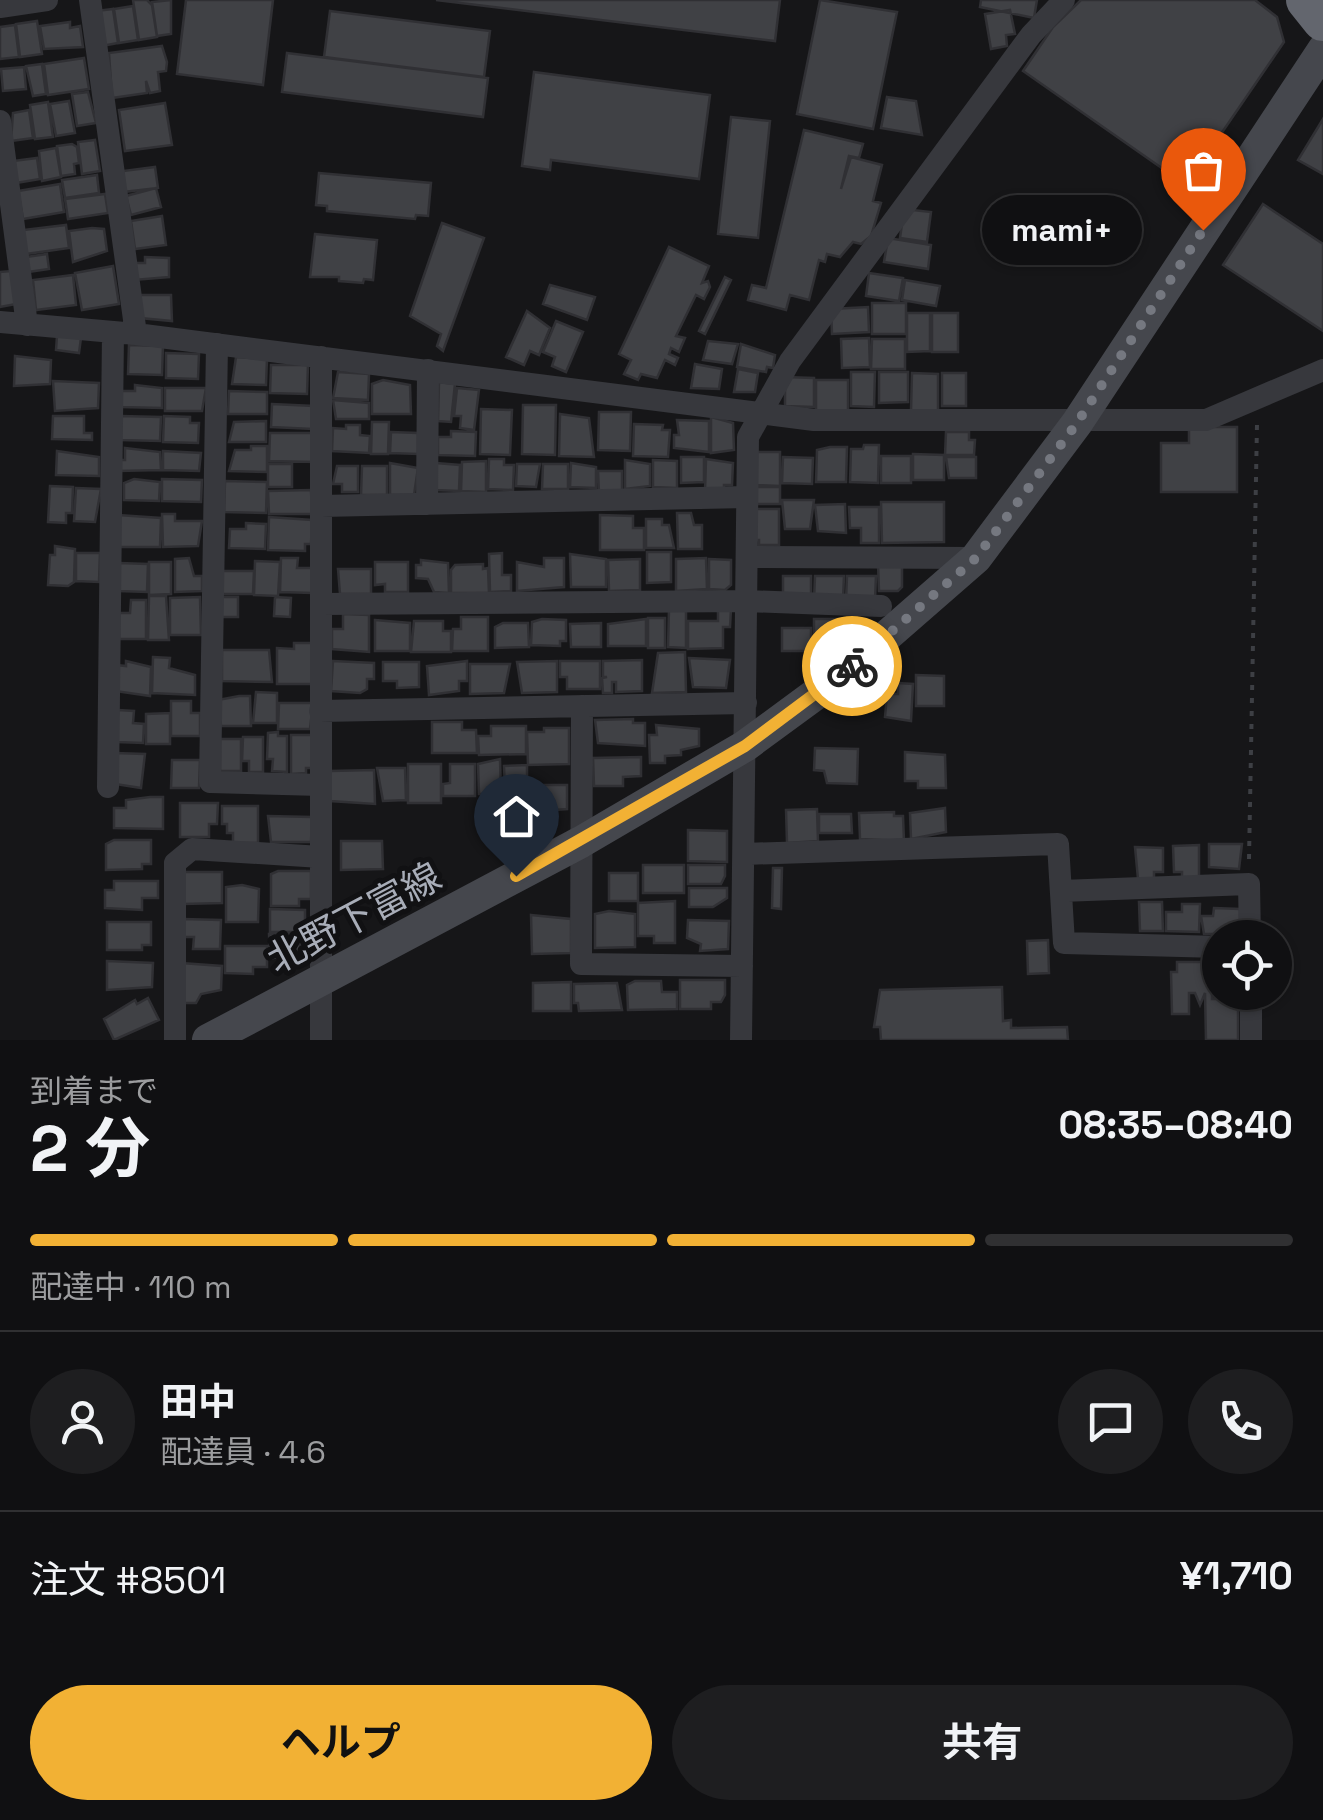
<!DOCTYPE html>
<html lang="ja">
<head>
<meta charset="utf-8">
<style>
	body { margin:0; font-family:"Space Grotesk","Noto Sans JP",sans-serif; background:#1e1e20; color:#f1f3f6; height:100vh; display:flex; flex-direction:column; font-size:38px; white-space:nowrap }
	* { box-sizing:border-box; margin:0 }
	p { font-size:32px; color:#9c9d9f }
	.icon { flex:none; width:55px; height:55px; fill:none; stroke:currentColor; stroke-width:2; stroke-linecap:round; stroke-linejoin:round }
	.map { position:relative; height:1040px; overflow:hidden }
	.panel { display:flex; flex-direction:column; background:#101012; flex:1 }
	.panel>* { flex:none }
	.tools { position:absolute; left:1202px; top:920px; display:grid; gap:20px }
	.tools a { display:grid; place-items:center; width:90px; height:90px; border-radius:50%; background:#101012; box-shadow:0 2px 8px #0004,0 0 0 2px #303032; font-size:50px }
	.pin { position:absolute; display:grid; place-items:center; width:85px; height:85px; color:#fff; margin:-102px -42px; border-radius:50% 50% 50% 0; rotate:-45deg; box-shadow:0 0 10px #0007 }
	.pin .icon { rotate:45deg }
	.courier { position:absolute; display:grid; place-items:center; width:100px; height:100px; margin:-50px; border:8px solid #f2b134; border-radius:50%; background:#fff; color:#222; box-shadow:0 2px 12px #0007 }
	.bubble { position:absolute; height:70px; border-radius:35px; background:#101012; box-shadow:0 2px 8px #0004,0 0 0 2px #303032; font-size:32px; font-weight:700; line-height:70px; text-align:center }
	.summary em { font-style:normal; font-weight:700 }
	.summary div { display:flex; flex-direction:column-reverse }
	.summary { display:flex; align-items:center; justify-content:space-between; height:170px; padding:0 30px }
	h1 { font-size:65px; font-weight:700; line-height:75px }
	.bar { display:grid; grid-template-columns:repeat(4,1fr); gap:15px 10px; align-content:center; height:120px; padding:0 30px }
	.bar i { height:12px; border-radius:8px; background:#303032 }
	.bar .on { background:#f2b134 }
	.bar p { grid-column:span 4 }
	.line { display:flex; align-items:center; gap:25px; padding:0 30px; border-top:2px solid #303032 }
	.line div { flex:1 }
	.round { display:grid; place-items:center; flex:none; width:105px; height:105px; border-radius:52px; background:#1e1e20 }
	.action { display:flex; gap:20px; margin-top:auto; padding:20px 30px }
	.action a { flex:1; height:115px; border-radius:60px; background:#f2b134; color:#111; font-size:40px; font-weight:700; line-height:115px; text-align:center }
	.action a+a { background:#1e1e20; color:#f1f3f6 }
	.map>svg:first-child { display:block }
	.building { fill:#404145; stroke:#303034; stroke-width:2.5 }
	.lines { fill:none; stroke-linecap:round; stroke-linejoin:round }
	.path { stroke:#3d3f44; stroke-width:4; stroke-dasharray:5 8; stroke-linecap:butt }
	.street { stroke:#37383d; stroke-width:22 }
	.secondary { stroke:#45474d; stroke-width:32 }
	.highway { stroke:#63666e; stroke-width:42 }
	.done { stroke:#757880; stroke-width:10; stroke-dasharray:0 18 }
	.route { stroke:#f2b134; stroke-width:12 }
	.labels { text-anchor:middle; stroke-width:10; stroke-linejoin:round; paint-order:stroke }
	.street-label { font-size:38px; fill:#a8adb8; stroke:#111113 }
</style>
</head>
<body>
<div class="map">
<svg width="1323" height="1040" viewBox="0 0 1323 1040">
	<rect width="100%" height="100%" fill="#161618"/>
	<path class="building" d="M133 0H147L152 5 157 37 139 40Z
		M171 0V34L157 36 152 2Z
		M186 0H273L263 85 177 74Z
		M436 0H780L775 41Z
		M820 0 897 12 873 129 797 114Z
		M981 0H1037L1034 18 980 7Z
		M1081 0H1255L1277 17 1284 42 1186 185 1023 71 1053 27Z
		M133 6 138 40 119 43 114 9Z
		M113 9 118 43 102 46 96 11Z
		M1010 10 1015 34 1006 35 1007 46 991 49 985 14Z
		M330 11 490 31 484 77 324 57Z
		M37 21 42 54 20 57 16 24Z
		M70 22V28L80 26 83 47 44 49 40 26Z
		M15 25 19 57 0 59V27Z
		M162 46 167 62 166 71 158 72 160 91 150 93 146 81 147 93 112 98 109 53Z
		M287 53 488 78 483 117 282 92Z
		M84 58 89 89 48 95 44 64Z
		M42 64 46 94 33 96 26 66Z
		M24 67 26 89 3 91 1 69Z
		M534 72 710 95 699 179 551 160 550 170 522 166Z
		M88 92 96 123 77 126 72 94Z
		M887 97 916 101 922 135 881 128Z
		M69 101 75 133 56 136 50 104Z
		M48 102 53 137 35 139 30 105Z
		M165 103 172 145 125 151 119 110Z
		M29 110 33 138 11 141 13 113Z
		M731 117 770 121 758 238 718 234Z
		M1323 119V174L1298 160Z
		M804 130 863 144 859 158 849 156 841 189 851 157 882 165 873 201 881 203 871 236 861 244 853 242 840 257 827 254 825 262 819 260 809 300 790 295 786 310 748 300 752 285 766 288Z
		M95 140 100 171 82 174 78 142Z
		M72 144 77 147 79 163 74 164 75 174 61 176 57 146Z
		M56 148 61 177 42 181 39 151Z
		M37 158 40 179 16 183 13 161Z
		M155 167 158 188 123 192V171Z
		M319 173 431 183 428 216 416 215 415 219 327 211V206L316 205Z
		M97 175 99 193 65 198 62 180Z
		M60 184 64 212 23 219 18 191Z
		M156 188 161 207 131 215 126 196Z
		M105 194 108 213 68 219 65 199Z
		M1263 204 1323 244V331L1223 265Z
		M904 209 931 212 927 242 900 238Z
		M162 216 166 245 135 249 131 221Z
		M442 223 484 238 443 351 437 346 441 334 410 316Z
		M66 225 69 248 26 254 23 230Z
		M92 228 104 229 107 251 73 262 69 231Z
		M315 234 377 240 373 280 364 279 363 283 339 281V277H310Z
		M888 238 931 245 928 269 884 262Z
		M669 247 709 266 702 283 708 281 710 287 704 299 696 295 676 336 685 338 679 352 671 348 669 354 678 358 675 365 665 360 657 378 641 374 638 380 624 374 631 360 619 354Z
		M47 254 49 269 28 272 26 257Z
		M145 257 169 258V277L134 280V263H145Z
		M113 266 119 304 82 310 75 273Z
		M11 271 16 304 0 307V272Z
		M869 273 903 278 899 301 866 296Z
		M73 275 76 305 36 310 33 280Z
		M725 277 731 280 705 334 699 331Z
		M905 280 940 286 936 306 902 300Z
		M550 285 595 297 587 320 543 304Z
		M140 295H171L172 321 140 318Z
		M872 303H906V334H872Z
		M868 307 869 332 832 334 831 309Z
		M527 311 550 328 539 355 530 351 524 365 506 357Z
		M907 313H930V351L907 352Z
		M932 313H958V352H932Z
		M556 321 583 332 566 372 552 366 555 357 543 352Z
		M57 336 81 338 79 353 56 350Z
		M869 338 870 367 842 368 841 339Z
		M872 339H905V369H871Z
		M708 341 738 344 732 364 703 360Z
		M741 344 775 355 773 368 767 367 766 372 737 367Z
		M129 345 163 346 162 375 128 374Z
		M166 353 199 354 198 379 166 378Z
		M15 356 51 360 50 384 14 386Z
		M236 357 267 359 266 385 232 384Z
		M695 364 722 369 719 389 691 388Z
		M271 365H308L307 394 270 393Z
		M738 369 758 373 755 392H734Z
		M338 372 369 374 368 400 333 398Z
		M851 372H875L874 407 851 406Z
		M879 372H908V402L879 403Z
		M912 373 938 374V411L911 410Z
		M942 373H966V406H942Z
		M785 377 814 378V407L785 406Z
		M383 380 410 385 411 414H372V384Z
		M816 380H848V410L816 411Z
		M53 381 99 383 98 408 55 411Z
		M439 382 455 384 451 422 438 421Z
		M135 385 162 388V408L121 407V391H135Z
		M165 388H206L202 411H165Z
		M457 388 479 390 474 430 460 428 461 416H454Z
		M229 391 267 392V414H228Z
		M333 400 369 403V419H336Z
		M272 404 314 406 313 429 271 427Z
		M523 405H556L555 455 522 454Z
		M481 409 512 410 510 455 480 454Z
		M599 412H631L630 451 598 450Z
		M560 414 589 418 594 457 559 456Z
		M53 416H84V433H92V440L52 439Z
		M121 416 161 417 160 441 120 440Z
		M164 416 190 417V423H199L198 443 163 442Z
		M711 417 733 423 734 450 711 453Z
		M677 420 709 421V452L674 448V435H679Z
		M266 421V442H229L234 422Z
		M372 422H389L388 454H371Z
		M634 424 663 425 662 430H670L668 457 633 456Z
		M346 425H360V435L370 436 369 453 332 451 333 428 346 429Z
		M1189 427H1237V492H1161V443H1189Z
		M451 431 476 432 475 456 438 455V437H451Z
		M391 432 418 433V454L390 453Z
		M946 432H969V440H975L974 455H945Z
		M270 433H311L316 462 269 461Z
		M864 445H879L878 483 850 482 851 449H863Z
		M251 446H267V472L229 471 235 450H251Z
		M830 447H847L846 482H816L817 450Z
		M125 448 160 452 161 470 118 471 117 460H125Z
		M57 451 99 457V476L56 475Z
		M163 451 201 453 199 471 163 470Z
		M752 452H780V486L755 485Z
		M913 454 944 455V480H913Z
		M881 456H911V483H881Z
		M681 457H704V482L681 483Z
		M783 457 813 458 812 484 782 483Z
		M946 457H976V478H949Z
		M489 459H504V465H514L513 490 488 489Z
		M706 459 733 463 732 485H724V491H705Z
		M625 460 650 464V486L625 489Z
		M653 460 677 461V488L653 487Z
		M486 461V492L461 491 462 462Z
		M390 463 418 468 414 495H390Z
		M436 463 460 465 459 491 435 490Z
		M571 463 596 467V488L570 487Z
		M268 464H292V487H268Z
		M517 464H540L536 487 516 486Z
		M543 464H568V489H542Z
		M337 466H358V492H342V484H333Z
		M362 466H387V495H361Z
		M598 471H622V492L599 493Z
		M134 479 160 482 159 501 124 500V483Z
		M162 479 202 480 201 502 162 501Z
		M225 481 267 482 266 513 224 512Z
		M50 486 73 487 72 513H66V523L48 522Z
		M750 487H780V504H750Z
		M76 488 101 489 95 522 74 521Z
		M311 490 312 514H269L268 491Z
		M782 500H814L810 529H785Z
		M881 502H944V542L882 543Z
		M845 504 846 533 818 531 815 505Z
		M849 507H879V543H861V528H850Z
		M752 509H779V545H759V540H752Z
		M677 513H691L694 525H702V549H678Z
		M162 514H175V521H202L198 546 163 547Z
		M118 515 161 518 160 547H117Z
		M600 515 633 516V528H644V550H600Z
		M269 517 312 520 311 544H305V551L268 550Z
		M646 519H662V525H669L674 548H646Z
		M246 523 266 524 265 549 229 548 230 529H246Z
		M55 546 75 549 74 582 68 586 48 585 50 555H55Z
		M647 552H671V582L647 583Z
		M76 553H100L99 582 76 581Z
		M502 553V575H511V591L490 592 489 554Z
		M570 554 606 559V587H571Z
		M189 558 194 576H202V591L175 592V559Z
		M281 558H298L297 568H312V593L280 592Z
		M544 558H564V587L517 591V562L544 567Z
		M706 558 707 589 676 591V559Z
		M640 559V590L609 591 608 560Z
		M709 559 731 560V585L725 590 709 589Z
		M421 560 448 563 449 593 434 592 428 579 416 578V565H421Z
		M255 561 280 562 278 596 254 595Z
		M149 562H171V594L149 595Z
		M375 562H408V592H385V584L375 585Z
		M119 563 148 564 147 592 119 591Z
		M483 564V569L488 568 489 593H451V570L455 565Z
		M878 564H902V587L898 591H879Z
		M338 569H371V594H340Z
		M221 571H254L253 594H221Z
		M783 576H811V600L783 599Z
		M815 576H844L843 600H814Z
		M847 576H876L875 600H846Z
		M149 596H166L169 640H148Z
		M200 597 201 635H170V598Z
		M219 597H238V617H219Z
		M275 597 291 598 290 617 274 616Z
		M131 600H146V639H119V613H130Z
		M669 609H686V648L668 647Z
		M718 609H731L730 627H723V648L688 649V621H718Z
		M343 614 369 615V652L332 649V629H343Z
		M461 617H488V651H452L453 629H461Z
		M648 618H665V648H648Z
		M542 619 566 620V641H560V646L531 645 532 622Z
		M646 619V646H608V624Z
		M814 619H839L840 634 829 652H814Z
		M375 620 410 623V651H375Z
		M414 621H443V631H451V652H411Z
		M503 623H528L529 647 495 648V627Z
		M601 623V647H571L570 624Z
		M782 628H811V651H782Z
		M294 643H313L312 684H277V648L294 649Z
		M222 650H269L272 682 222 681Z
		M685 652 686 692 652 693 658 653Z
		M153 657 170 658 169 668 195 675V695L152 693Z
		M689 658 730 660 726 688 693 687Z
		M642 660V691L616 692V682H612V693H603L602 678 607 677H603V661Z
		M126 661 151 667 150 696 115 691 116 665 126 666Z
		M333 661 374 663V679H367V689L360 693 331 691Z
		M467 661V681H459V691L429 695 427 666Z
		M557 661V692L522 693 517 662Z
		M560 661H600V689H567V677H560Z
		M383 662H419V687L397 688V681H383Z
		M470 664H510L504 693 470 694Z
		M916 675 944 676V706H916Z
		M898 683 913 684 911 721 885 717 887 694H898Z
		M256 692 277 693V723H253Z
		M239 696H250L251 726H221L218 700Z
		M171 701H191V713H200V736H171Z
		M279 703H313L310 729H278Z
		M118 710 134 711 133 723 144 724 143 743 117 742Z
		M170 713V744H146V714Z
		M633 719V723H645V746L598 743 595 720Z
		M432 722H462V730H476L477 753H432Z
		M656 725 699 729V746L681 750V755L665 756V763H650L649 735H657Z
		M491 726H526V754L479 755 478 736H491Z
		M544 728H569V764L528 765 527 732H544Z
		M278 732V736H287V772L272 771 273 759H267L268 733Z
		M291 735H312V768H306V773L291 774Z
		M243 737H263V772H249V761H242Z
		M220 739H241V771H220Z
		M815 748 858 749 857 784 827 783 824 771 814 770Z
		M905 752 945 755 946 788H918V781H905Z
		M115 753 145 754 141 788 115 784Z
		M641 757V776L623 777V786H594L593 758Z
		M500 759 501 794H479L478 764Z
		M172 760H200L199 788H171Z
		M408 764H441V803H408Z
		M450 764H475V796H443V784L450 783Z
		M527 765V800H510V791H505L504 766Z
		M377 768H405L406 800 383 801Z
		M374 770 375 804 330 801V771Z
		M529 785H567V809L555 810V816H548V826H529Z
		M150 797H163V829L114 828V808H126V800Z
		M180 803H218L217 824H209V837H180Z
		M222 806H258V843H233V833H227V824H222Z
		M945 808 946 832 911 839 910 813Z
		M817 809 818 841 787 843 786 810Z
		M894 812V816H903L904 841 860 839 859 813Z
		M819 814H851L852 833H819Z
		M268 816 312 817 311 842H271Z
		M688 830 727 831V862L688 861Z
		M114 840H151V864H142V869L106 870V844Z
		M341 841H382L383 869 341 870Z
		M1209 844H1242L1239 869 1209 867Z
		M1199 845V877L1182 878V872H1174L1173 846Z
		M1135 847 1163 848V872H1154V879H1138Z
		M643 865H684V893H643Z
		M688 865H725V876L721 884H688Z
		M773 868H782L781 909 772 908Z
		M278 871H311V899H299V906H271V874Z
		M184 872H222V903L184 904Z
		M609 873H638V901H609Z
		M114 881H158V898H142V910L105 908V890H114Z
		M242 885 259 889 258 922H226V887Z
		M689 888H727V898L713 907H689Z
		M675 901V943H654V936H638V903Z
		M1139 902H1162L1163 931H1140Z
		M1182 904H1200L1199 932 1166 931V912H1182Z
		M1214 908 1240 909V930H1234V934H1204L1201 916H1213Z
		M270 909 305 910V932H270Z
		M609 911 635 914V947L595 948V914Z
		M531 915 571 919V953L532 954Z
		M183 919 221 920 220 949H193L194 937H183Z
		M688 920 729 921 728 949 700 951 701 944 687 938Z
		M107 922H151V945H142V950H107Z
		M269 934H300V951L270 959Z
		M1048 940 1049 973 1028 974 1027 941Z
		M225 946H267V967H253V974L225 973Z
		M107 961 153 963 152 987 107 990Z
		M1177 962H1220V992L1233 993H1212V999H1238V1040H1206L1205 993 1200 1005 1195 993H1189V1014H1172L1171 972H1177Z
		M181 963 222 966 221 990 201 994 196 1003H181Z
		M680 980H725V995L721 1002H711V1009H680Z
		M635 981H661L662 992H677V1009L628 1010 627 985Z
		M571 982V1011H533V983Z
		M617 983 622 1010 579 1011 578 1003H574V984Z
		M1002 987 1003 1021 1011 1020V1028L1067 1027 1068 1040H881L880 1027H874L880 990Z
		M148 998 159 1020 114 1040 104 1019 135 1000 137 1004Z"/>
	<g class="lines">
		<path class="path" d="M1249 859 1257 424"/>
		<path class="street" d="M90 0 136 334
			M0 7 47 0
			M0 121 27 325
			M0 322 136 334 814 420H1206L1323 370
			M217 344 210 782 321 785
			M427 504 428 370
			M321 506 747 497
			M747 557 976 558
			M321 604 746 601 881 606
			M582 706 581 964 742 966
			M320 711 746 703
			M108 787 113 332
			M744 854 1058 844 1064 943 1220 947
			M1061 891 1249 884 1250 938
			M1251 992V1040
			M175 1040V863L192 849 321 857
			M321 1040V357
			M741 1040 748 437 790 361 1031 35 1064 0"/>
		<path class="secondary" d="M208 1040 581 842 745 746 843 674 976 558 1077 423 1323 50"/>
		<path class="highway" d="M1307 0 1323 20"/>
	</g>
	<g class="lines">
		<path class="done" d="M852 666 976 558 1077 423 1203 230"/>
		<path class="route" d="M516 876 745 746 852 666"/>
	</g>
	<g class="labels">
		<g class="street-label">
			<text transform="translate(354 918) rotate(-28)" y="13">北野下富線</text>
		</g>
	</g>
</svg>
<div class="tools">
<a><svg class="icon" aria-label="locate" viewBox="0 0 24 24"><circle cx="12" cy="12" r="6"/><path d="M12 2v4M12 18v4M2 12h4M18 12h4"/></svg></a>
</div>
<div class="pin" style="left:1203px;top:230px;background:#ea580c"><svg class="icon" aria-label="bag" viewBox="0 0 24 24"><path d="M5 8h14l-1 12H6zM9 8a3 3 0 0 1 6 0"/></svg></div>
<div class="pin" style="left:516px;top:876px;background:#1f2937"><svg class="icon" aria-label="home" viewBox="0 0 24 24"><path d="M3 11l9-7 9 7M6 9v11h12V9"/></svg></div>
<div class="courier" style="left:852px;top:666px"><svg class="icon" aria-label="bike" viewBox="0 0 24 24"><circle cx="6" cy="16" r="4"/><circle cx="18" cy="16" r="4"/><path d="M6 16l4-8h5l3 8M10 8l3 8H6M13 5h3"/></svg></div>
<div class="bubble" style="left:982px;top:195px;width:160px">mami+</div>
</div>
<section class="panel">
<div class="summary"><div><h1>2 分</h1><p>到着まで</p></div><em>08:35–08:40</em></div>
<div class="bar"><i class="on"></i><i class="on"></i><i class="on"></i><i></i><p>配達中 · 110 m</p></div>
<div class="line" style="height:180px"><a class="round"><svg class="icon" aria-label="person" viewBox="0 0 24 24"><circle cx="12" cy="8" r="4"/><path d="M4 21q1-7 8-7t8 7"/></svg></a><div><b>田中</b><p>配達員 · 4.6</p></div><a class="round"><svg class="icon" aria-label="chat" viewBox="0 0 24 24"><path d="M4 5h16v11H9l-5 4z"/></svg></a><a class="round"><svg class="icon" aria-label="phone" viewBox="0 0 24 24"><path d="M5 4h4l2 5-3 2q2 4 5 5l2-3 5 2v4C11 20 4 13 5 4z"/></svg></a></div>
<div class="line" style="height:130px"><div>注文 #8501</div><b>¥1,710</b></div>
<div class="action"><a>ヘルプ</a><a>共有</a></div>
</section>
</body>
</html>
